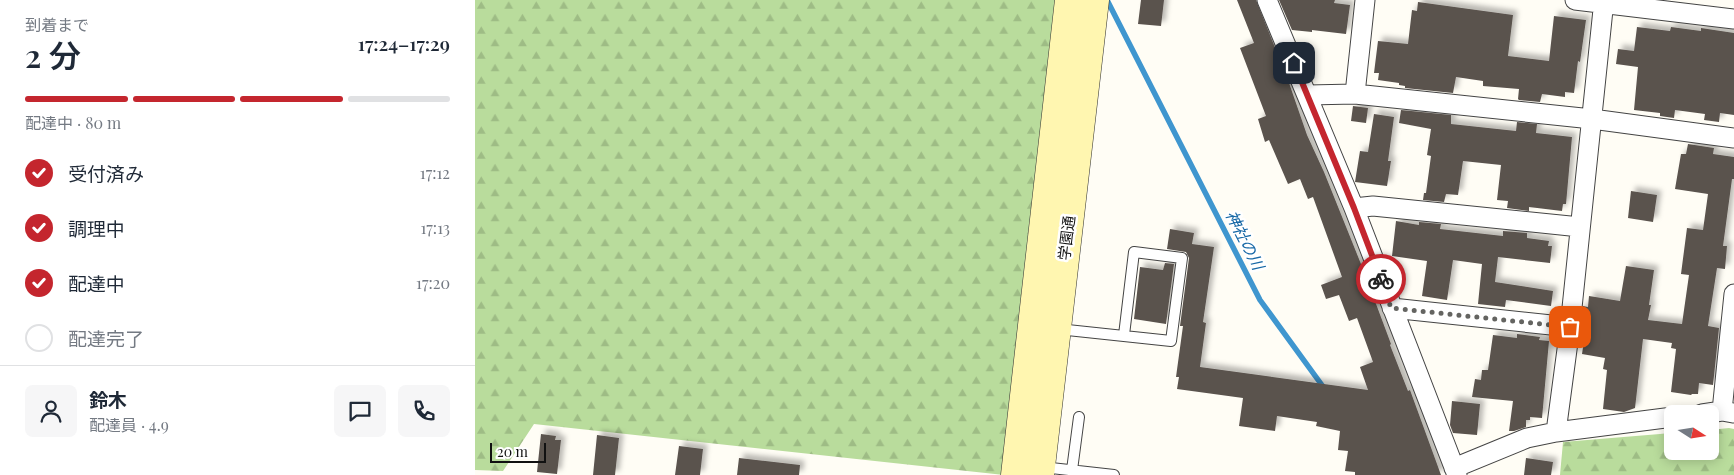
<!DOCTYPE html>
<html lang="ja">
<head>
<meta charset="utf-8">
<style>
	body { margin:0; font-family:"Playfair Display","Noto Sans JP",serif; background:#f6f6f7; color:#1f2937; height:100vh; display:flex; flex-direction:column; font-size:19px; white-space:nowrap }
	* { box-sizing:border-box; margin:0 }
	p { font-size:16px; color:#747a83 }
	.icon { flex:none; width:28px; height:28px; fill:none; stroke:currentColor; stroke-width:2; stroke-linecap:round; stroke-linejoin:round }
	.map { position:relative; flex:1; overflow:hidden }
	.drawer { display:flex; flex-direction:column; background:#fff; width:475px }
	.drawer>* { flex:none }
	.needle { width:32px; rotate:102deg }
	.buttons { position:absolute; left:1189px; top:405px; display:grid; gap:10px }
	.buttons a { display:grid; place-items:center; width:55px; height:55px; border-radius:8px; background:#fff; box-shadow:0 2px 12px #0003; font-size:25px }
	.scale { position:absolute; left:15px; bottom:12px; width:56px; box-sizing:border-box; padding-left:5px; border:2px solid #111; border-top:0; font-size:14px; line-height:18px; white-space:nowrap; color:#111; -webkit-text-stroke:4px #fff; paint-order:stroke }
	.pin { position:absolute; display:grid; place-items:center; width:42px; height:42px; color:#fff; margin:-21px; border-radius:10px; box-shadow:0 2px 8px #0006 }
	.courier { position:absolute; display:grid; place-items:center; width:50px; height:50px; margin:-25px; border:4px solid #c4262e; border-radius:50%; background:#fff; color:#222; box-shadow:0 1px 6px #0007 }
	.overview em { font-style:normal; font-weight:600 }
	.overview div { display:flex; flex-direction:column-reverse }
	.overview { display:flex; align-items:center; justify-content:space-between; height:85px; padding:0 25px }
	h1 { font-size:32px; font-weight:600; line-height:38px }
	.bar { display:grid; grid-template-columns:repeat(4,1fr); gap:8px 5px; align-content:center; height:60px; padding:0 25px }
	.bar i { height:6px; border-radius:4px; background:#e0e1e3 }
	.bar .selected { background:#c4262e }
	.bar p { grid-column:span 4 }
	.line { display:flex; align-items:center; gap:12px; padding:0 25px; border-top:1px solid #e0e1e3 }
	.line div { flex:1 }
	.round { display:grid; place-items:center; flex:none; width:52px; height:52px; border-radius:8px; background:#f6f6f7 }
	ol { padding:0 25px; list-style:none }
	li { display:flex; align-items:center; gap:15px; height:55px }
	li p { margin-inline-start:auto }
	li .icon { padding:5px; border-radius:50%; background:#c4262e; color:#fff; stroke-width:4 }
	li:last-child { color:#747a83 }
	li i { width:28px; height:28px; border:2px solid #e0e1e3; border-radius:50% }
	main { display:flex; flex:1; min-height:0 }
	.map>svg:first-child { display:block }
	.forest { fill:url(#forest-firs) }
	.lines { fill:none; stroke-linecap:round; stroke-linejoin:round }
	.stream { stroke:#3f96cf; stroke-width:5.5 }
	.building { fill:#5a524d; filter:url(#shadow) }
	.lane-casing { stroke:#444; stroke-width:12 }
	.street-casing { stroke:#444; stroke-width:21 }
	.secondary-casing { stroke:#333; stroke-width:29 }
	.lane { stroke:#fff; stroke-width:10 }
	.street { stroke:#fff; stroke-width:19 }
	.secondary { stroke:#fff6b0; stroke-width:28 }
	.done { stroke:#646461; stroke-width:5; stroke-dasharray:0 9 }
	.route { stroke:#c4262e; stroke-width:6 }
	.labels { text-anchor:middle; stroke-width:5; stroke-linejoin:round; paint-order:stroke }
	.street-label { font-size:15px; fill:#111; stroke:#fff }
	.water-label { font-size:16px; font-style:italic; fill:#1768a6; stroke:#fff }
</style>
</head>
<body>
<main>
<section class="drawer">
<div class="overview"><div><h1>2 分</h1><p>到着まで</p></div><em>17:24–17:29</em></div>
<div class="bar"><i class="selected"></i><i class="selected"></i><i class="selected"></i><i></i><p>配達中 · 80 m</p></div>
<ol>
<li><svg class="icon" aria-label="check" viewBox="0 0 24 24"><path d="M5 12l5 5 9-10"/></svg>受付済み<p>17:12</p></li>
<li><svg class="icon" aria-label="check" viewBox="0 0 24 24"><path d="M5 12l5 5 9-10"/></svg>調理中<p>17:13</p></li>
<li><svg class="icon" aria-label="check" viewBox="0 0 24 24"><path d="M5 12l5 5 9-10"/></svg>配達中<p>17:20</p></li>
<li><i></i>配達完了</li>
</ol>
<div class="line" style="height:90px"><a class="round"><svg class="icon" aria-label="person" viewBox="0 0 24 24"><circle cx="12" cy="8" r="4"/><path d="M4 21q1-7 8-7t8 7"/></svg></a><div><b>鈴木</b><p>配達員 · 4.9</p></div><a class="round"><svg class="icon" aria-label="chat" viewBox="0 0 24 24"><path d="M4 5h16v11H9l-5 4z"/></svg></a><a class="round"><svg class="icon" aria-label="phone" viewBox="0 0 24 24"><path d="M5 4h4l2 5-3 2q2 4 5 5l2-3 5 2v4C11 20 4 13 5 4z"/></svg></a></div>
</section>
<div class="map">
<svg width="1259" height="475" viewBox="0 0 1259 475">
	<defs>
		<pattern id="forest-firs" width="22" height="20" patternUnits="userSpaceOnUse" patternTransform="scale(1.25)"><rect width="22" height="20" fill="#b9dc9c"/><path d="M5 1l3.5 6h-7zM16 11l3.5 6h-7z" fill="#9ebc85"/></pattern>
		<filter id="shadow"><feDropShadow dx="4.5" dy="-4.5" stdDeviation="2.5" flood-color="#0004"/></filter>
	</defs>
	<rect width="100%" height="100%" fill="#fffdf5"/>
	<path class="forest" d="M0 0H581L529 475 59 424 28 471 0 470Z
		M1254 428 1259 429V475H1085L1088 442 1197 433 1198 451H1235V430Z"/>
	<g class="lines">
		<path class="stream" d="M632 0 785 300 849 388"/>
	</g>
	<path class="building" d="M666 0H689L686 26 663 24Z
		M762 0H781L813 80 832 135 849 172 888 269 916 344 915 345 933 391 935 390 966 475H880V472L870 471 873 451 863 450 865 431 841 426 842 422 802 416 800 431 764 426 768 398 702 389 704 377H701L708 326H705L714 258 711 252 692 249 695 229 719 233 717 244 739 247 728 322 731 323 725 367 893 390 885 367 898 362 882 318 874 321 864 295 851 299 846 285 867 277 838 197 833 199 825 179 813 184 794 140 790 142 783 119 791 116 765 48 779 43Z
		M804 0H860L859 3 875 5 871 34 837 30V32L817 30Z
		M943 2 1038 15 1033 56 1074 61 1079 16 1111 20 1105 62 1103 61 1099 93 1090 92V97L1067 94 1065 102 1044 100 1043 99 1044 89 1008 86V81L981 77 978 93 930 88V86L924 85V83L903 80 904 73H899L903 41 933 44 937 10 942 11Z
		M1162 27 1195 31 1196 27 1226 31V28L1259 33V115L1245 113 1244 122 1229 120 1230 114 1200 110 1199 118 1185 116V113L1159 110 1163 67 1141 64 1143 49 1159 51Z
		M878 106 893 108 891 123 876 121Z
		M926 110 976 115V124L1041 131 1042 122 1062 124 1061 133 1097 137 1091 204H1088L1087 211 1054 207V211L1032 208 1033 201 1022 200 1026 165 988 161 983 195 971 194 969 202 948 200 949 193H951L956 156 952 155 956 129 924 123Z
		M899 114 919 117 913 161H916L912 186 880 182 885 151 893 152Z
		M1213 144 1239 148 1238 154 1259 157V179H1257L1248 246H1252L1250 269 1242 268 1233 326 1244 328 1238 385 1224 383 1223 394H1217L1216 395 1196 392 1201 349 1196 348 1197 343 1168 339 1160 408 1149 412 1128 409 1132 370 1128 369 1130 358 1107 354 1112 321 1107 320 1108 306 1113 307 1114 296 1145 301 1151 266 1179 270 1174 305H1176L1173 320 1207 324 1214 275 1206 274 1212 228 1228 230 1233 194 1200 189 1206 154H1211Z
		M1156 191 1182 195 1178 222 1153 218Z
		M921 221 944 225V222L966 224 965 229 1028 236V231L1052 233V238L1074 241 1073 246H1077L1075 263 1023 257 1020 282 1078 291 1076 306 1031 300 1030 307 1003 304 1007 264 978 260 972 300 947 296 952 261 917 256Z
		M690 263 699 264 691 324 659 319 665 267 688 270Z
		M1042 334 1065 337 1064 340 1074 341 1067 418 1055 417V420H1051V427L1039 431H1034L1038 401 997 397 1000 379 1006 380 1007 370H1013L1018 335 1042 338Z
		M977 401 1005 404 1002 435 978 433 975 425Z
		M66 434 81 436 80 440H86L82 474 62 472Z
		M122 435 144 438 140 475H118Z
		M204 446 228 449 225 475H200Z
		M264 458 325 465 324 475H262Z
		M1051 458 1078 462 1076 475H1049Z"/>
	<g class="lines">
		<g class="lane-casing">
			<path id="lane" d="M583 329 696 341 707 258 659 252 649 335
				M567 467 639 475
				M597 470 604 417"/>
		</g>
		<g class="street-casing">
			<path id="street" d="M792 0 879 208 982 475
				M1100 0 1259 19
				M880 94 890 0
				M833 95 880 94 1117 119 1259 138
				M879 208 898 206 1105 227
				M917 308 1095 327
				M1247 411 1259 294
				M1227 414 1247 411 1258 413
				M1081 432 1095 327 1129 0
				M979 468 1052 438 1081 432 1198 417"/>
		</g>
		<g class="secondary-casing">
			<path id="secondary" d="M540 475 594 0
				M565 475 620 0"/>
		</g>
		<use href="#lane" class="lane"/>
		<use href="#street" class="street"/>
		<use href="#secondary" class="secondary"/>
	</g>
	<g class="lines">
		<path class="done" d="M906 279 916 308 1095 327"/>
		<path class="route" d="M819 63 879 208 906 279"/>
	</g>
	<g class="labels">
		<g class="street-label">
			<text transform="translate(592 238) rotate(-83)" y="5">学園通</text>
		</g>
		<g class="water-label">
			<text transform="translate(770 240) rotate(63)" y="6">神社の川</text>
		</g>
	</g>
</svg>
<div class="buttons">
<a><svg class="needle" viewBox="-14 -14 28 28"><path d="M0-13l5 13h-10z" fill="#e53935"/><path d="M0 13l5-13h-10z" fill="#747a83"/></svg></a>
</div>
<div class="scale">20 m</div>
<div class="pin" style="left:1095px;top:327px;background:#ea580c"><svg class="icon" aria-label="bag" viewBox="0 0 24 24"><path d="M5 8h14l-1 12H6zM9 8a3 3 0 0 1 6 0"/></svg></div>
<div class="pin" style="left:819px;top:63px;background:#1f2937"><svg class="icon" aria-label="home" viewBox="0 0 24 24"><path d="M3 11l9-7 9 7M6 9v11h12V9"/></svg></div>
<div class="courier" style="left:906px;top:279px"><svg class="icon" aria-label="bike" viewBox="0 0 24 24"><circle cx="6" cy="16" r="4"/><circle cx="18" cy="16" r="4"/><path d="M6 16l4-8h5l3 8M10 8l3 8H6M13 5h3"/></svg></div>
</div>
</main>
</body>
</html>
